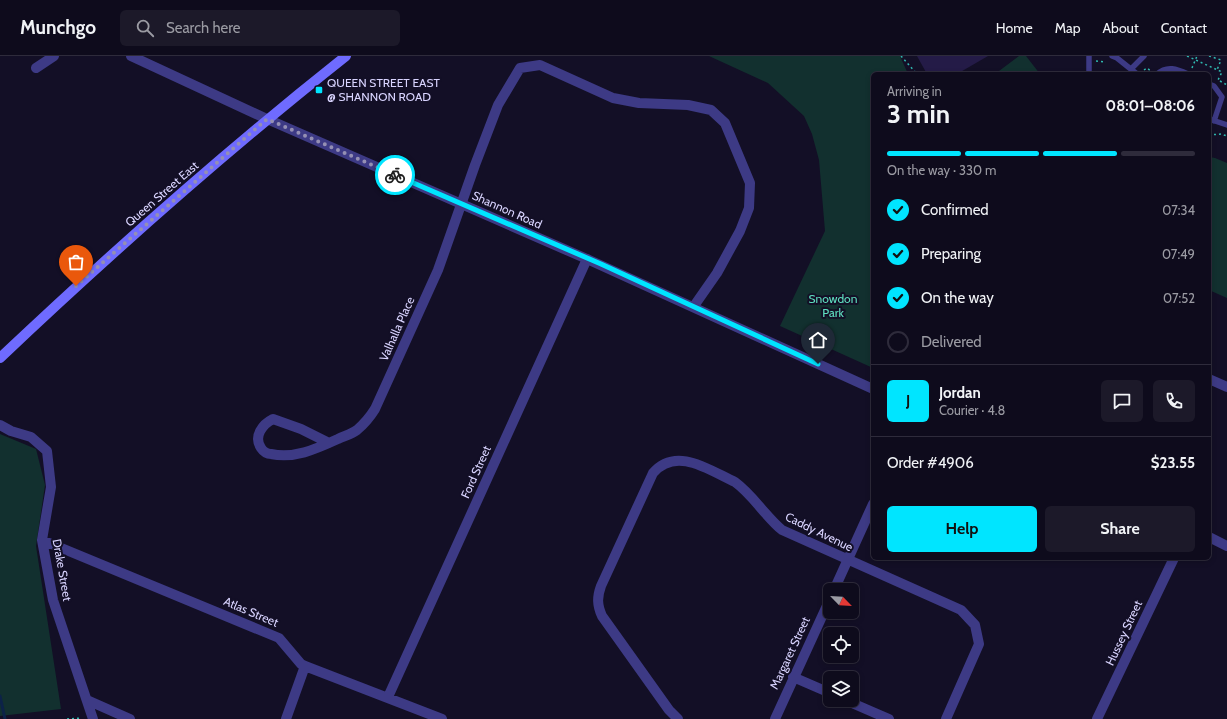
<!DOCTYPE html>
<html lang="en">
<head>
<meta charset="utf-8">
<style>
	body { margin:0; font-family:Cabin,sans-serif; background:#1c1929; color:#f1f3f6; height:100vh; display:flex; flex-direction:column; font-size:15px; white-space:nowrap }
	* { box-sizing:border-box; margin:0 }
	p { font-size:13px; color:#9b9ba3 }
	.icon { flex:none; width:22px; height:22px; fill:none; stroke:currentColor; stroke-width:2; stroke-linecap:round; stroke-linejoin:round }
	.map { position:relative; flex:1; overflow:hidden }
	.sheet { position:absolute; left:871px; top:16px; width:340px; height:488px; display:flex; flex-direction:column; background:#0e0b1c; border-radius:6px; box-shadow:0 2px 6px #0003,0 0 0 1px #2e2b3b }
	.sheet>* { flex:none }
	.needle { width:26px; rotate:115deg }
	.buttons { position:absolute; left:823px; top:527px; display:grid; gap:8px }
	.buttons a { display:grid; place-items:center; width:36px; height:36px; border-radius:6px; background:#0e0b1c; box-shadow:0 2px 6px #0003,0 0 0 1px #2e2b3b; font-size:20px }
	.pin { position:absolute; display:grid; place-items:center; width:34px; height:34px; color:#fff; margin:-41px -17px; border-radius:50% 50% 50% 0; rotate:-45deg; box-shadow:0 0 4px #0007 }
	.pin .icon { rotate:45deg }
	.courier { position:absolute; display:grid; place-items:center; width:40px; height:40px; margin:-20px; border:3px solid #00e5ff; border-radius:50%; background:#fff; color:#222; box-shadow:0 1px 5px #0007 }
	.overview em { font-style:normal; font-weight:800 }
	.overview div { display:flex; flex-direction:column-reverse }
	.overview { display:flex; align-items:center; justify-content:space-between; height:68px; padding:0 16px }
	h1 { font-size:26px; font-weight:800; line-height:30px }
	.bar { display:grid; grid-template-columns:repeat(4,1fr); gap:6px 4px; align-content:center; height:48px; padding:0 16px }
	.bar i { height:5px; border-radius:3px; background:#2e2b3b }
	.bar .active { background:#00e5ff }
	.bar p { grid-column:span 4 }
	.line { display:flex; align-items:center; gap:10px; padding:0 16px; border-top:1px solid #2e2b3b }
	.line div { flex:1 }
	.round { display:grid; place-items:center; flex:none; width:42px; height:42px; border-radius:6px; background:#1c1929 }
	ol { padding:0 16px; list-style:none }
	li { display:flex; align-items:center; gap:12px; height:44px }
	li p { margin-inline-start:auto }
	li .icon { padding:4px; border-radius:50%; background:#00e5ff; color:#111; stroke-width:4 }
	li:last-child { color:#9b9ba3 }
	li i { width:22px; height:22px; border:2px solid #2e2b3b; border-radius:50% }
	.button { display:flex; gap:8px; margin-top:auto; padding:8px 16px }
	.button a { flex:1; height:46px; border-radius:6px; background:#00e5ff; color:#111; font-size:16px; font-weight:800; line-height:46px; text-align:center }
	.button a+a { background:#1c1929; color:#f1f3f6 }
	header { display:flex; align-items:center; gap:24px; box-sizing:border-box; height:56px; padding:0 20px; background:#0e0b1c; border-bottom:1px solid #2e2b3b }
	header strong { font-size:19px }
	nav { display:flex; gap:22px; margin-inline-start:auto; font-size:14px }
	.search { width:280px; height:36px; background:#1c1929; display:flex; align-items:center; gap:10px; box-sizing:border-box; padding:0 14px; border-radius:6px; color:#9b9ba3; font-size:15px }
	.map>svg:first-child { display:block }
	.green { fill:#12302f }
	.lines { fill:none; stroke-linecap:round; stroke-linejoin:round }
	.stream { stroke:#0c2248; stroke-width:3 }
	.building { fill:#241b47 }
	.path { stroke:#2fb8b0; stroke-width:1.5; stroke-dasharray:2 3; stroke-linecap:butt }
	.service { stroke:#3d3a85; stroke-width:5.5 }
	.minor { stroke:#3d3a85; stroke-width:10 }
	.tertiary { stroke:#3d3a85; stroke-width:10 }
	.secondary { stroke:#6f6bff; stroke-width:10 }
	.done { stroke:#948fb3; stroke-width:4; stroke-dasharray:0 7.2 }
	.route { stroke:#00e5ff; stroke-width:5 }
	.poi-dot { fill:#00e5ff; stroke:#130f26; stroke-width:1.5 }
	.labels { text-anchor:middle; stroke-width:4; stroke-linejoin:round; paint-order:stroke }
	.poi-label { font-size:12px; fill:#d9d4ff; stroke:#130f26; text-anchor:start }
	.street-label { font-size:12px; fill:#d9d4ff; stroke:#130f26 }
	.park-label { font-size:12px; fill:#5fe0c0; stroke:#130f26 }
</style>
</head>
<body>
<header>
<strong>Munchgo</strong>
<div class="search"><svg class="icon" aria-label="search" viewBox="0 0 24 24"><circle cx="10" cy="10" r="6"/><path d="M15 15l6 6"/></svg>Search here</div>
<nav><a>Home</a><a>Map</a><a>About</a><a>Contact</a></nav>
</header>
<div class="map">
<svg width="1227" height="663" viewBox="0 0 1227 663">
	<rect width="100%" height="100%" fill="#130f26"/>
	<path class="green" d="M709 0H900L908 18H873V312L780 270 825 175 819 104 812 78 804 60 768 27Z
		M1019 0H1026L1040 18H995Z
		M1209 101 1215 102 1227 107V242L1209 234Z
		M0 378 36 393 45 429 36 490 61 653 0 660Z"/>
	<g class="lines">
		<path class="stream" d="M0 640 5 663"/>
	</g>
	<path class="building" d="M917 0H988L957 18H927Z"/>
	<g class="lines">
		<path class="path" d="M901 0 917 18
			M1187 0 1222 16 1218 24
			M1209 0 1221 4 1217 14
			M1096 5 1106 6
			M1192 12 1197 0
			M1144 14 1147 12 1151 15
			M1220 25 1227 29
			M1209 79 1221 78 1227 80
			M67 663 81 662"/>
		<path class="service" d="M1112 0 1117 2 1137 18
			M1131 13 1144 0
			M1089 18V0
			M1157 18C1167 9 1177 13 1188 18
			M1209 28 1214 30 1222 41 1214 65
			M1209 63 1227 69"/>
		<path class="minor" d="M131 0 267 63
			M36 12 54 0
			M1209 323 1227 331
			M0 369 11 375 31 381 47 395 51 431 42 484 53 544 93 663
			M329 387 301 373 273 363C263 368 253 380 261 392 263 395 267 398 271 398 295 403 316 393 338 383 344 380 352 378 357 374 364 368 370 361 375 353L438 214 475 109 498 49 520 12 540 9 613 42 639 47 688 49 711 54 725 67 750 127 749 152 740 175 717 217 694 250
			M42 484 279 582 301 608 305 610 442 663
			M834 534 873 448
			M793 621 830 637
			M388 641 587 203
			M87 644 130 663
			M845 644 889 663
			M286 663 305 610
			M678 663 669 654 602 560C597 549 597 541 601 530L653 417C676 390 709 414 735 426 753 439 765 460 782 474L961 554 975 569 979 588 946 663
			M775 663 830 543
			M1097 663 1174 502"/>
		<path class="tertiary" d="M267 63 587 203 873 333
			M1209 481 1227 490"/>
		<path class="secondary" d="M0 302C111 197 226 95 346 0"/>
	</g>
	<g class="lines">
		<path class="done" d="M76 230 267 63 395 119"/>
		<path class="route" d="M395 119 601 208 818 308"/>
	</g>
	<rect class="poi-dot" x="315" y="30" width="8" height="8" rx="2"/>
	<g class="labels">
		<g class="poi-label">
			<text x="327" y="31">QUEEN STREET EAST<tspan x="327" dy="14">@ SHANNON ROAD</tspan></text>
		</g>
		<g class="street-label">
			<text transform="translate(162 138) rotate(-41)" y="4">Queen Street East</text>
			<text transform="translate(507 154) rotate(24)" y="4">Shannon Road</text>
			<text transform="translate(397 273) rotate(-66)" y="4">Valhalla Place</text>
			<text transform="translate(476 416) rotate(-66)" y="4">Ford Street</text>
			<text transform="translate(819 476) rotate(26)" y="4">Caddy Avenue</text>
			<text transform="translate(62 514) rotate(80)" y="4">Drake Street</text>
			<text transform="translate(251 556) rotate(23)" y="4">Atlas Street</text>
			<text transform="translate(1124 577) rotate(-65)" y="4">Hussey Street</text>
			<text transform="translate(790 597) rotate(-65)" y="4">Margaret Street</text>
		</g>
		<g class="park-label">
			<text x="833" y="247">Snowdon<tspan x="833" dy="14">Park</tspan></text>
		</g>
	</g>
</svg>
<div class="buttons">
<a><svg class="needle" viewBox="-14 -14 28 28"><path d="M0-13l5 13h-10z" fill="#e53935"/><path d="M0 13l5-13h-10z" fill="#9b9ba3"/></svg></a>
<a><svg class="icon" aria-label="locate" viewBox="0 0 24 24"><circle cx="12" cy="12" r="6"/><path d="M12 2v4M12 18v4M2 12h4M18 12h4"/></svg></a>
<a><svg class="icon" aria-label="layers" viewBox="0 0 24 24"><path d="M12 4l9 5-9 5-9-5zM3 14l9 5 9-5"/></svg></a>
</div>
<div class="pin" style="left:76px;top:230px;background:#ea580c"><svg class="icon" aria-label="bag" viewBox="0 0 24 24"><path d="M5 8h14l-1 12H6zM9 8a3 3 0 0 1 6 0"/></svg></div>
<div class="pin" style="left:818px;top:308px;background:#1f2937"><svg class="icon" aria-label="home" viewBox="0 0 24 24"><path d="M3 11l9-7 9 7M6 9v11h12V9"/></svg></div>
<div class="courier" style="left:395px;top:119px"><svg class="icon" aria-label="bike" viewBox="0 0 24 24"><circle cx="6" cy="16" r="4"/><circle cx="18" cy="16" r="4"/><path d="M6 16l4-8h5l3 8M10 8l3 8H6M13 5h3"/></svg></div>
<section class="sheet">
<div class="overview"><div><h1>3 min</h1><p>Arriving in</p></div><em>08:01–08:06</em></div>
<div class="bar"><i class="active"></i><i class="active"></i><i class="active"></i><i></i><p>On the way · 330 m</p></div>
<ol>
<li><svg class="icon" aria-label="check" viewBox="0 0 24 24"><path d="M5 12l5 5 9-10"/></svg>Confirmed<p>07:34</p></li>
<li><svg class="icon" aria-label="check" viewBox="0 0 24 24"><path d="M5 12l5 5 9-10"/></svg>Preparing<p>07:49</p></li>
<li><svg class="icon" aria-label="check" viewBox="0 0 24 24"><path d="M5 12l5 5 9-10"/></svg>On the way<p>07:52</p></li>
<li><i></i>Delivered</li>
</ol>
<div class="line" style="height:72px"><b class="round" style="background:#00e5ff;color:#111">J</b><div><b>Jordan</b><p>Courier · 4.8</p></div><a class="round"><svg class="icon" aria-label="chat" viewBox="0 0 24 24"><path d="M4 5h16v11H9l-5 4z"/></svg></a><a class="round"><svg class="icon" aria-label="phone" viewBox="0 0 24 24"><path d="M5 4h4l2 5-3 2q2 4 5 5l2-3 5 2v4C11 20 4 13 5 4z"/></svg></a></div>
<div class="line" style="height:52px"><div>Order #4906</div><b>$23.55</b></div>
<div class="button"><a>Help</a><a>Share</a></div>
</section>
</div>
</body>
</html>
